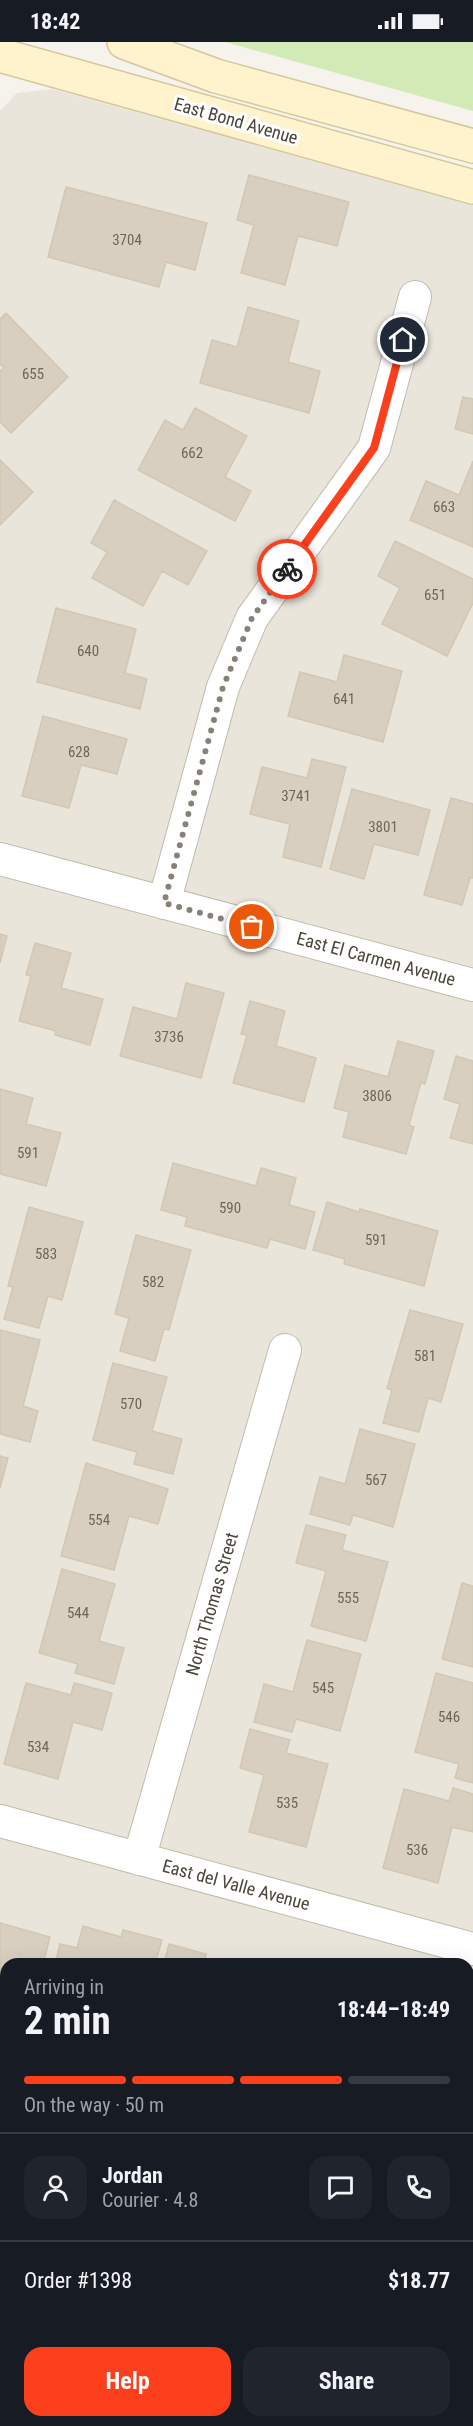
<!DOCTYPE html>
<html lang="en">
<head>
<meta charset="utf-8">
<style>
	body { margin:0; font-family:"Roboto Condensed",sans-serif; background:#20242c; color:#f1f3f6; height:100vh; display:flex; flex-direction:column; font-size:22px; white-space:nowrap }
	* { box-sizing:border-box; margin:0 }
	p { font-size:20px; color:#9ea1a6 }
	.icon { flex:none; width:33px; height:33px; fill:none; stroke:currentColor; stroke-width:2; stroke-linecap:round; stroke-linejoin:round }
	.map { position:relative; flex:1; overflow:hidden }
	.panel { position:absolute; left:0px; top:1916px; width:474px; height:470px; display:flex; flex-direction:column; background:#171b24; border-radius:18px 18px 0 0; box-shadow:0 6px 24px #0002 }
	.panel>* { flex:none }
	.pin { position:absolute; display:grid; place-items:center; width:51px; height:51px; color:#fff; margin:-26px; border:3px solid #fff; border-radius:50%; box-shadow:0 2px 6px #0007 }
	.courier { position:absolute; display:grid; place-items:center; width:60px; height:60px; margin:-30px; border:4px solid #fc3f1d; border-radius:50%; background:#fff; color:#222; box-shadow:0 2px 8px #0007 }
	.headline em { font-style:normal; font-weight:700 }
	.headline div { display:flex; flex-direction:column-reverse }
	.headline { display:flex; align-items:center; justify-content:space-between; height:102px; padding:0 24px }
	h1 { font-size:39px; font-weight:700; line-height:45px }
	.bar { display:grid; grid-template-columns:repeat(4,1fr); gap:9px 6px; align-content:center; height:72px; padding:0 24px }
	.bar i { height:8px; border-radius:4px; background:#363941 }
	.bar .current { background:#fc3f1d }
	.bar p { grid-column:span 4 }
	.line { display:flex; align-items:center; gap:15px; padding:0 24px; border-top:2px solid #363941 }
	.line div { flex:1 }
	.round { display:grid; place-items:center; flex:none; width:63px; height:63px; border-radius:18px; background:#20242c }
	.primary-button { display:flex; gap:12px; margin-top:auto; padding:12px 24px }
	.primary-button a { flex:1; height:69px; border-radius:18px; background:#fc3f1d; color:#fff; font-size:24px; font-weight:700; line-height:69px; text-align:center }
	.primary-button a+a { background:#20242c; color:#f1f3f6 }
	.status { display:flex; justify-content:space-between; align-items:center; height:42px; padding:0 30px; background:#171b24; direction:ltr }
	.status svg { height:16px; fill:currentColor }
	.map>svg:first-child { display:block }
	.residential { fill:#eae5da }
	.green { fill:#d2eab5 }
	.lines { fill:none; stroke-linecap:round; stroke-linejoin:round }
	.stream { stroke:#a9d4f2; stroke-width:10 }
	.building { fill:#d8cfc1; stroke:#d3c7b4; stroke-width:1.5 }
	.street-casing { stroke:#c2bbae; stroke-width:34 }
	.secondary-casing { stroke:#d6c79b; stroke-width:36 }
	.street { stroke:#fff; stroke-width:32 }
	.secondary { stroke:#fff3cd; stroke-width:33 }
	.done { stroke:#878178; stroke-width:6; stroke-dasharray:0 10.8 }
	.route { stroke:#fc3f1d; stroke-width:8 }
	.labels { text-anchor:middle; stroke-width:6; stroke-linejoin:round; paint-order:stroke }
	.number-label { font-size:15px; fill:#6e675b }
	.street-label { font-size:18px; fill:#4b4439; stroke:#fff }
</style>
</head>
<body>
<div class="status"><b>18:42</b><svg viewBox="0 0 49 12"><path d="M0 12V9h3v3zM5 12V6h3v6zM10 12V3h3v9zM15 12V0h3v12zM26 1h20v11H26zM47 4h2v5h-2z"/></svg></div>
<div class="map">
<svg width="473" height="2384" viewBox="0 0 473 2384">
	<rect width="100%" height="100%" fill="#f6f3ec"/>
	<path class="residential" d="M52 47 473 163V2120L468 2119V1922H6V1988L0 1987V69L17 51Z
		M0 2098 6 2100V2379H468V2225L473 2226V2384H0Z"/>
	<path class="green" d="M225 0H473V69Z"/>
	<g class="lines">
		<path class="stream" d="M0 2001 6 2003
			M468 2129 473 2131"/>
	</g>
	<path class="building" d="M249 133 349 160 337 204 298 194 285 243 241 231 254 183 237 178Z
		M66 145 207 181 195 228 166 220 159 245 48 215Z
		M248 265 299 279 288 320 320 329 309 371 200 341 212 298 237 305Z
		M6 271 68 335 11 391 0 380V329L4 326 0 322V277Z
		M463 355 473 357V392L455 387Z
		M195 366 247 394 225 435 251 449 235 479 138 428 165 378 183 388Z
		M0 418 33 450 0 483Z
		M473 419V505L410 478 426 439 459 453Z
		M114 458 207 509 188 543 162 529 143 564 92 536 107 510 91 501Z
		M395 499 473 537V561L447 614 382 582 400 546 378 534Z
		M56 566 136 587 125 631 147 637 140 667 37 640Z
		M344 613 402 629 383 700 288 674 300 630 337 640Z
		M43 674 127 697 117 732 81 723 69 766 22 754Z
		M312 717 346 725 321 825 283 815 290 782 250 772 262 725 307 736Z
		M352 747 430 768 418 813 374 802 364 837 330 827Z
		M451 756 473 762V836H470L462 863 424 853Z
		M0 892 7 894 0 921Z
		M35 901 71 911 61 946 103 957 90 1003 55 993 56 989 19 979 31 934 26 933Z
		M186 941 224 951 201 1036 120 1014 133 965 177 977Z
		M250 959 285 969 276 1004 316 1016 304 1060 233 1041 247 993 241 992Z
		M398 999 434 1009 425 1042 421 1040 409 1083 414 1085 406 1112 343 1095 349 1070 334 1066 345 1023 388 1035Z
		M456 1014 473 1019V1102L450 1096 460 1062 444 1057Z
		M0 1047 33 1056 26 1082 61 1091 46 1144 0 1132Z
		M173 1121 256 1144 261 1126 296 1136 289 1163 315 1170 305 1207 270 1197 267 1206 185 1184 187 1175 161 1168Z
		M327 1160 359 1170 360 1167 438 1189 424 1244 344 1222 345 1217 313 1208Z
		M29 1165 83 1180 62 1258 48 1254 39 1286 4 1277 13 1245 8 1244Z
		M136 1193 191 1208 169 1288 164 1287 155 1319 120 1309 129 1276 115 1272Z
		M410 1268 463 1282 441 1360 428 1356 419 1390 383 1381 392 1348 387 1346Z
		M0 1288 40 1298 23 1364 38 1369 30 1400 0 1392Z
		M113 1321 167 1335 152 1389 182 1397 173 1432 134 1422 137 1410 93 1398Z
		M360 1387 415 1402 393 1485 353 1473 350 1483 310 1472 320 1435 345 1442Z
		M0 1414 8 1416 0 1446Z
		M86 1421 168 1447 158 1482 129 1474 114 1528 61 1514Z
		M306 1483 346 1493 342 1508 388 1520 366 1599 311 1584 326 1529 296 1521Z
		M62 1527 115 1542 99 1599 124 1606 114 1642 75 1631 78 1622 39 1611Z
		M462 1541 473 1544V1625L442 1617Z
		M307 1598 361 1612 340 1689 296 1677 292 1690 254 1680 264 1642 293 1650Z
		M436 1631 473 1641V1741L455 1736 459 1722 415 1710Z
		M26 1641 71 1653 74 1641 112 1651 102 1688 73 1680 58 1737 4 1722Z
		M250 1687 290 1698 286 1711 328 1722 306 1805 249 1790 264 1733 240 1726Z
		M453 1746 473 1752V1790L452 1785 438 1841 383 1826 404 1747 449 1759Z
		M0 1881 50 1895 43 1922H6V1942L0 1940Z
		M83 1884 121 1895 123 1888 162 1898 155 1922H55L60 1902 77 1906Z
		M169 1902 206 1912 204 1922H164Z
		M469 2015 473 2016V2075L468 2074Z
		M473 2267V2336L468 2335V2285Z
		M0 2300 6 2302V2352L0 2350Z
		M14 2379H53L52 2384H12Z
		M77 2379H170L169 2384H140L127 2381 126 2384H75Z
		M203 2379H281L280 2384H202Z"/>
	<g class="lines">
		<g class="street-casing">
			<path id="street" d="M0 817 473 943
				M164 861 223 645 252 576 374 406 415 255
				M0 1779 473 1907
				M139 1817 285 1308"/>
		</g>
		<g class="secondary-casing">
			<path id="secondary" d="M124 0 216 34 473 104
				M0 13 473 145
				M0 2052 6 2054
				M468 2181 473 2183"/>
		</g>
		<use href="#street" class="street"/>
		<use href="#secondary" class="secondary"/>
	</g>
	<g class="lines">
		<path class="done" d="M252 885 164 861 223 645 252 576 287 527"/>
		<path class="route" d="M287 527 374 406 403 298"/>
	</g>
	<g class="labels">
		<g class="number-label">
			<text x="127" y="203">3704</text>
			<text x="33" y="337">655</text>
			<text x="192" y="416">662</text>
			<text x="444" y="470">663</text>
			<text x="435" y="558">651</text>
			<text x="88" y="614">640</text>
			<text x="344" y="662">641</text>
			<text x="79" y="715">628</text>
			<text x="296" y="759">3741</text>
			<text x="383" y="790">3801</text>
			<text x="169" y="1000">3736</text>
			<text x="377" y="1059">3806</text>
			<text x="28" y="1116">591</text>
			<text x="230" y="1171">590</text>
			<text x="376" y="1203">591</text>
			<text x="46" y="1217">583</text>
			<text x="153" y="1245">582</text>
			<text x="425" y="1319">581</text>
			<text x="131" y="1367">570</text>
			<text x="376" y="1443">567</text>
			<text x="99" y="1483">554</text>
			<text x="348" y="1561">555</text>
			<text x="78" y="1576">544</text>
			<text x="323" y="1651">545</text>
			<text x="449" y="1680">546</text>
			<text x="38" y="1710">534</text>
			<text x="287" y="1766">535</text>
			<text x="417" y="1813">536</text>
		</g>
		<g class="street-label">
			<text transform="translate(236 79) rotate(16)" y="6">East Bond Avenue</text>
			<text transform="translate(376 917) rotate(15)" y="6">East El Carmen Avenue</text>
			<text transform="translate(212 1562) rotate(-74)" y="6">North Thomas Street</text>
			<text transform="translate(236 1843) rotate(15)" y="6">East del Valle Avenue</text>
		</g>
	</g>
</svg>
<div class="pin" style="left:252px;top:885px;background:#ea580c"><svg class="icon" aria-label="bag" viewBox="0 0 24 24"><path d="M5 8h14l-1 12H6zM9 8a3 3 0 0 1 6 0"/></svg></div>
<div class="pin" style="left:403px;top:298px;background:#1f2937"><svg class="icon" aria-label="home" viewBox="0 0 24 24"><path d="M3 11l9-7 9 7M6 9v11h12V9"/></svg></div>
<div class="courier" style="left:287px;top:527px"><svg class="icon" aria-label="bike" viewBox="0 0 24 24"><circle cx="6" cy="16" r="4"/><circle cx="18" cy="16" r="4"/><path d="M6 16l4-8h5l3 8M10 8l3 8H6M13 5h3"/></svg></div>
<section class="panel">
<div class="headline"><div><h1>2 min</h1><p>Arriving in</p></div><em>18:44–18:49</em></div>
<div class="bar"><i class="current"></i><i class="current"></i><i class="current"></i><i></i><p>On the way · 50 m</p></div>
<div class="line" style="height:108px"><a class="round"><svg class="icon" aria-label="person" viewBox="0 0 24 24"><circle cx="12" cy="8" r="4"/><path d="M4 21q1-7 8-7t8 7"/></svg></a><div><b>Jordan</b><p>Courier · 4.8</p></div><a class="round"><svg class="icon" aria-label="chat" viewBox="0 0 24 24"><path d="M4 5h16v11H9l-5 4z"/></svg></a><a class="round"><svg class="icon" aria-label="phone" viewBox="0 0 24 24"><path d="M5 4h4l2 5-3 2q2 4 5 5l2-3 5 2v4C11 20 4 13 5 4z"/></svg></a></div>
<div class="line" style="height:78px"><div>Order #1398</div><b>$18.77</b></div>
<div class="primary-button"><a>Help</a><a>Share</a></div>
</section>
</div>
</body>
</html>
